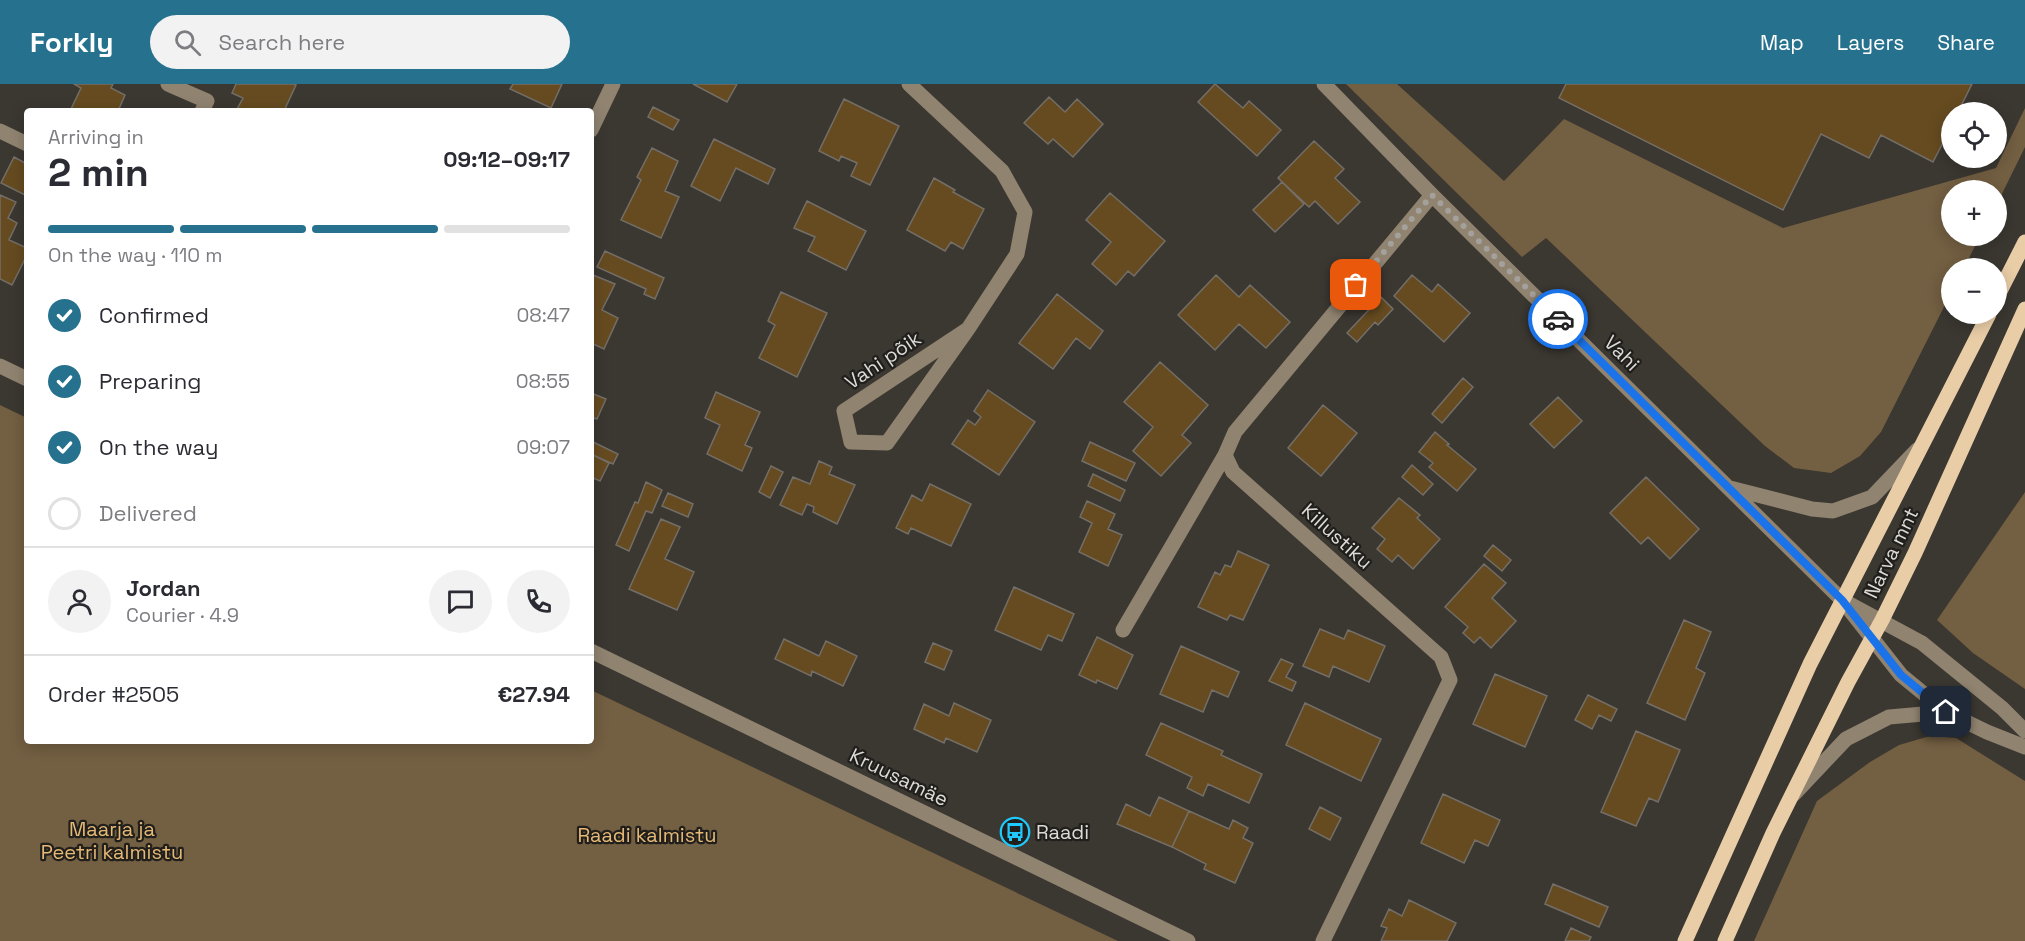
<!DOCTYPE html>
<html lang="en">
<head>
<meta charset="utf-8">
<style>
	body { margin:0; font-family:"Space Grotesk",sans-serif; background:#f2f2f3; color:#2b2b33; height:100vh; display:flex; flex-direction:column; font-size:22px; white-space:nowrap }
	* { box-sizing:border-box; margin:0 }
	p { font-size:20px; color:#7c7c81 }
	.icon { flex:none; width:33px; height:33px; fill:none; stroke:currentColor; stroke-width:2; stroke-linecap:round; stroke-linejoin:round }
	.map { position:relative; flex:1; overflow:hidden }
	.side { position:absolute; left:24px; top:24px; width:570px; height:636px; display:flex; flex-direction:column; background:#fff; border-radius:6px; box-shadow:0 3px 15px #0003 }
	.side>* { flex:none }
	.fabs { position:absolute; left:1941px; top:18px; display:grid; gap:12px }
	.fabs a { display:grid; place-items:center; width:66px; height:66px; border-radius:50%; background:#fff; box-shadow:0 3px 15px #0003; font-size:30px }
	.pin { position:absolute; display:grid; place-items:center; width:51px; height:51px; color:#fff; margin:-26px; border-radius:12px; box-shadow:0 3px 9px #0006 }
	.courier { position:absolute; display:grid; place-items:center; width:60px; height:60px; margin:-30px; border:4px solid #1a73e8; border-radius:50%; background:#fff; color:#222; box-shadow:0 2px 8px #0007 }
	.head em { font-style:normal; font-weight:700 }
	.head div { display:flex; flex-direction:column-reverse }
	.head { display:flex; align-items:center; justify-content:space-between; height:102px; padding:0 24px }
	h1 { font-size:39px; font-weight:700; line-height:45px }
	.bar { display:grid; grid-template-columns:repeat(4,1fr); gap:9px 6px; align-content:center; height:72px; padding:0 24px }
	.bar i { height:8px; border-radius:4px; background:#e1e1e2 }
	.bar .current { background:#26728e }
	.bar p { grid-column:span 4 }
	.line { display:flex; align-items:center; gap:15px; padding:0 24px; border-top:2px solid #e1e1e2 }
	.line div { flex:1 }
	.round { display:grid; place-items:center; flex:none; width:63px; height:63px; border-radius:32px; background:#f2f2f3 }
	ol { padding:0 24px; list-style:none }
	li { display:flex; align-items:center; gap:18px; height:66px }
	li p { margin-inline-start:auto }
	li .icon { padding:6px; border-radius:50%; background:#26728e; color:#fff; stroke-width:4 }
	li:last-child { color:#7c7c81 }
	li i { width:33px; height:33px; border:3px solid #e1e1e2; border-radius:50% }
	header { display:flex; align-items:center; gap:36px; box-sizing:border-box; height:84px; padding:0 30px; background:#26728e; color:#fff }
	header strong { font-size:28px }
	nav { display:flex; gap:33px; margin-inline-start:auto; font-size:21px }
	.search { width:420px; height:54px; background:#f2f2f3; display:flex; align-items:center; gap:15px; box-sizing:border-box; padding:0 21px; border-radius:33px; color:#7c7c81; font-size:22px }
	.map>svg:first-child { display:block }
	.green { fill:#735f42 }
	.building { fill:#664b20; stroke:#736e68; stroke-width:1.5 }
	.lines { fill:none; stroke-linecap:round; stroke-linejoin:round }
	.minor { stroke:#908370; stroke-width:15 }
	.major { stroke:#e9cda7; stroke-width:15 }
	.done { stroke:#a4a19d; stroke-width:6; stroke-dasharray:0 10.8 }
	.route { stroke:#1a73e8; stroke-width:8 }
	.labels { text-anchor:middle; stroke-width:4.5; stroke-linejoin:round; paint-order:stroke }
	.street-label { font-size:20px; fill:#dddad7; stroke:#201f1c }
	.park-label { font-size:20px; fill:#e7b976; stroke:#201f1c }
	.poi-label { font-size:20px; fill:#dddad7; stroke:#201f1c; text-anchor:start }
</style>
</head>
<body>
<header>
<strong>Forkly</strong>
<div class="search"><svg class="icon" aria-label="search" viewBox="0 0 24 24"><circle cx="10" cy="10" r="6"/><path d="M15 15l6 6"/></svg>Search here</div>
<nav><a>Map</a><a>Layers</a><a>Share</a></nav>
</header>
<div class="map">
<svg width="2025" height="857" viewBox="0 0 2025 857">
	<rect width="100%" height="100%" fill="#3b3731"/>
	<path class="green" d="M1346 0H1397L1504 97 1564 35 1783 144 1996 84 2025 24V63L1997 120 1996 106H1952V152H1980L1964 184H1952L1951 209 1881 348 1860 372 1831 389 1794 384 1765 362 1546 154 1522 173Z
		M0 321 27 334V657H591V606L1118 857H0Z
		M2025 408V605L1973 569 1937 536Z
		M1930 652 1956 654 2025 697V857H1754L1817 717 1870 678 1899 661Z"/>
	<path class="building" d="M74 0H113L111 4 125 11 118 27H70L81 4Z
		M236 0H293L296 1 284 27H236L243 14 232 9Z
		M513 0H562L551 24 510 5Z
		M693 0H737L727 18Z
		M1215 0 1243 24 1249 17 1281 46 1257 72 1198 18Z
		M1566 0H1972L1958 28H1952V41L1933 78 1881 51 1869 74 1821 50 1783 126 1559 14Z
		M1049 13 1065 28 1077 15 1103 40 1073 73 1053 55 1048 60 1024 39Z
		M844 15 899 42 870 101 851 92 857 79 841 72 839 77 819 67Z
		M653 23 679 36 673 46 648 33Z
		M714 55 775 85 768 100 736 84 720 117 691 102Z
		M1314 57 1344 85 1335 94 1360 118 1338 140 1315 117 1309 123 1278 94Z
		M652 64 678 77 665 107 679 113 661 154 621 136 641 96 637 93Z
		M14 73 27 80V112L1 99Z
		M934 94 955 106 953 108 984 125 963 165 951 158 945 167 907 146Z
		M1282 98 1304 120 1275 148 1253 126Z
		M1110 109 1165 157 1134 192 1128 187 1116 201 1092 180 1111 158 1086 136Z
		M0 111 16 118 8 134 17 139 9 156 27 164V171L12 201 0 195Z
		M807 117 866 147 846 186 808 167 815 153 794 144Z
		M605 167 664 194 655 215 644 210 646 205 597 183Z
		M593 191 615 200 602 226 618 234 604 265 591 259V195Z
		M1216 191 1239 213 1250 201 1290 238 1266 264 1239 240 1215 266 1178 231Z
		M1412 191 1432 208 1438 200 1470 229 1444 258 1394 212Z
		M781 208 827 229 797 293 759 274 775 241 768 237Z
		M1057 210 1103 247 1090 265 1076 254 1053 285 1019 259Z
		M1381 213 1393 225 1378 241 1375 238 1357 258 1347 249Z
		M1160 278 1208 321 1182 351 1191 359 1161 392 1133 367 1153 343 1124 318Z
		M1463 294 1473 303 1442 339 1432 330Z
		M988 306 1035 338 999 391 952 360 968 336 975 341 981 333 974 327Z
		M716 308 760 328 745 361 752 364 742 387 707 370 720 341 705 334Z
		M591 309 606 315 597 335 591 333Z
		M1558 313 1582 337 1554 364 1530 340Z
		M1323 321 1357 349 1321 392 1288 364Z
		M1435 348 1449 360 1447 361 1476 385 1457 407 1429 383 1433 379 1419 368Z
		M591 357 618 370 613 380 591 370Z
		M1090 358 1135 379 1126 397 1082 377Z
		M591 370 609 379 600 397 591 393Z
		M819 377 832 383 829 390 855 401 837 440 813 428 814 423 807 420 802 431 780 421 793 393 810 400Z
		M1412 381 1433 400 1423 411 1402 393Z
		M771 382 783 388 770 414 759 408Z
		M1093 390 1125 406 1120 417 1088 402Z
		M1646 393 1699 445 1670 475 1648 453 1641 460 1610 429Z
		M646 398 662 406 652 429 646 427 629 467 616 461 635 418 638 419Z
		M930 400 971 420 951 462 911 444 908 450 896 444 912 411 922 417Z
		M668 409 693 420 688 433 662 422Z
		M1399 414 1420 431 1417 434 1440 455 1413 485 1398 471 1392 478 1377 465 1385 455 1372 444Z
		M1087 417 1115 430 1108 445 1122 451 1108 482 1079 468 1092 439 1080 433Z
		M661 435 680 443 665 475 694 488 677 526 629 505Z
		M1493 461 1511 476 1502 487 1484 472Z
		M1238 467 1269 481 1243 536 1230 531 1227 536 1198 523 1215 488 1220 491 1225 481 1231 483Z
		M1484 480 1506 499 1492 514 1516 537 1491 564 1480 553 1474 559 1463 549 1468 543 1445 523Z
		M1014 503 1074 530 1062 557 1048 551 1041 566 995 546Z
		M1684 536 1711 548 1696 584 1705 589 1685 636 1647 619Z
		M1320 545 1344 555 1348 546 1385 562 1369 598 1333 582 1329 593 1303 582Z
		M1097 553 1133 571 1117 605 1097 596 1096 599 1079 591Z
		M784 555 819 572 826 557 857 572 843 602 812 587 811 592 775 575Z
		M933 559 952 567 944 586 925 578Z
		M1181 562 1239 588 1228 613 1212 606 1203 628 1160 610Z
		M1281 575 1293 580 1286 593 1296 598 1292 607 1269 597Z
		M1495 590 1547 612 1525 663 1473 640Z
		M1588 611 1617 625 1611 637 1599 631 1592 645 1575 636Z
		M954 619 991 636 977 668 946 654 944 659 914 645 924 620 949 632Z
		M1305 619 1381 655 1361 697 1286 661Z
		M1161 639 1223 667 1221 671 1262 690 1249 719 1208 700 1203 712 1187 704 1192 693 1146 671Z
		M1636 647 1680 666 1658 718 1649 714 1636 742 1601 728Z
		M1443 710 1500 736 1488 762 1475 756 1464 779 1421 759Z
		M1159 713 1189 727 1172 763 1117 740 1126 720 1150 732Z
		M1320 723 1341 734 1330 756 1309 745Z
		M1189 727 1229 745 1233 736 1248 744 1243 754 1253 759 1235 799 1204 785 1206 780 1172 763Z
		M1553 800 1608 823 1599 843 1545 820Z
		M1409 816 1456 839 1447 857H1381L1387 844 1381 842 1389 825 1402 832Z
		M1571 844 1591 853 1589 857H1565Z"/>
	<g class="lines">
		<path class="minor" d="M168 0 207 17 202 27
			M909 0 1002 87 1025 128 1017 170 968 245 887 359 851 358 844 327 968 245
			M1324 0 1432 111 1842 516 1901 591 1946 628 1987 648 2025 663
			M591 46 613 0
			M0 47 27 60
			M0 282 27 295
			M1730 404 1812 425 1833 427 1872 413 1917 366
			M1846 518 1922 559 2002 624 2025 647
			M1123 546 1225 371
			M591 567 1188 857
			M1794 710 1846 655 1889 633 1946 628
			M1323 857 1450 596 1441 573 1233 388 1225 371 1235 348 1432 111"/>
		<path class="major" d="M1996 215 2025 158
			M1685 857 1810 580 1989 230
			M1725 857 1773 749 1848 598 1882 536 1915 469 2025 225"/>
	</g>
	<g class="lines">
		<path class="done" d="M1356 201 1432 111 1558 235"/>
		<path class="route" d="M1558 235 1842 516 1901 591 1946 628"/>
	</g>
	<defs>
		<g id="bus-ring" transform="scale(1.5)"><circle r="9.5" fill="#201f1c" stroke="#20c9fd" stroke-width="1.5"/><path d="M-5-6H5V4H4V6H2V4H-2V6H-4V4H-5ZM-3.5-4V0h7V-4ZM-3.5 1.2v1.5H-2V1.2ZM2 1.2v1.5H3.5V1.2Z" fill="#20c9fd"/></g>
	</defs>
	<g fill-rule="evenodd">
		<use href="#bus-ring" x="1015" y="748"/>
	</g>
	<g class="labels">
		<g class="street-label">
			<text transform="translate(1622 269) rotate(45)" y="7">Vahi</text>
			<text transform="translate(883 276) rotate(-34)" y="7">Vahi põik</text>
			<text transform="translate(1337 452) rotate(42)" y="7">Killustiku</text>
			<text transform="translate(1891 469) rotate(-64)" y="7">Narva mnt</text>
			<text transform="translate(899 693) rotate(26)" y="7">Kruusamäe</text>
		</g>
		<g class="park-label">
			<text x="112" y="752">Maarja ja<tspan x="112" dy="23">Peetri kalmistu</tspan></text>
			<text x="647" y="758">Raadi kalmistu</text>
		</g>
		<g class="poi-label">
			<text x="1036" y="755">Raadi</text>
		</g>
	</g>
</svg>
<div class="fabs">
<a><svg class="icon" aria-label="locate" viewBox="0 0 24 24"><circle cx="12" cy="12" r="6"/><path d="M12 2v4M12 18v4M2 12h4M18 12h4"/></svg></a>
<a>+</a>
<a>−</a>
</div>
<div class="pin" style="left:1356px;top:201px;background:#ea580c"><svg class="icon" aria-label="bag" viewBox="0 0 24 24"><path d="M5 8h14l-1 12H6zM9 8a3 3 0 0 1 6 0"/></svg></div>
<div class="pin" style="left:1946px;top:628px;background:#1f2937"><svg class="icon" aria-label="home" viewBox="0 0 24 24"><path d="M3 11l9-7 9 7M6 9v11h12V9"/></svg></div>
<div class="courier" style="left:1558px;top:235px"><svg class="icon" aria-label="car" viewBox="0 0 24 24"><path d="M5 17H2v-5l4-1 3-4h7l3 4 3 1v5h-3M9 17h6M6 11h13"/><circle cx="7" cy="17" r="2"/><circle cx="17" cy="17" r="2"/></svg></div>
<section class="side">
<div class="head"><div><h1>2 min</h1><p>Arriving in</p></div><em>09:12–09:17</em></div>
<div class="bar"><i class="current"></i><i class="current"></i><i class="current"></i><i></i><p>On the way · 110 m</p></div>
<ol>
<li><svg class="icon" aria-label="check" viewBox="0 0 24 24"><path d="M5 12l5 5 9-10"/></svg>Confirmed<p>08:47</p></li>
<li><svg class="icon" aria-label="check" viewBox="0 0 24 24"><path d="M5 12l5 5 9-10"/></svg>Preparing<p>08:55</p></li>
<li><svg class="icon" aria-label="check" viewBox="0 0 24 24"><path d="M5 12l5 5 9-10"/></svg>On the way<p>09:07</p></li>
<li><i></i>Delivered</li>
</ol>
<div class="line" style="height:108px"><a class="round"><svg class="icon" aria-label="person" viewBox="0 0 24 24"><circle cx="12" cy="8" r="4"/><path d="M4 21q1-7 8-7t8 7"/></svg></a><div><b>Jordan</b><p>Courier · 4.9</p></div><a class="round"><svg class="icon" aria-label="chat" viewBox="0 0 24 24"><path d="M4 5h16v11H9l-5 4z"/></svg></a><a class="round"><svg class="icon" aria-label="phone" viewBox="0 0 24 24"><path d="M5 4h4l2 5-3 2q2 4 5 5l2-3 5 2v4C11 20 4 13 5 4z"/></svg></a></div>
<div class="line" style="height:78px"><div>Order #2505</div><b>€27.94</b></div>
</section>
</div>
</body>
</html>
